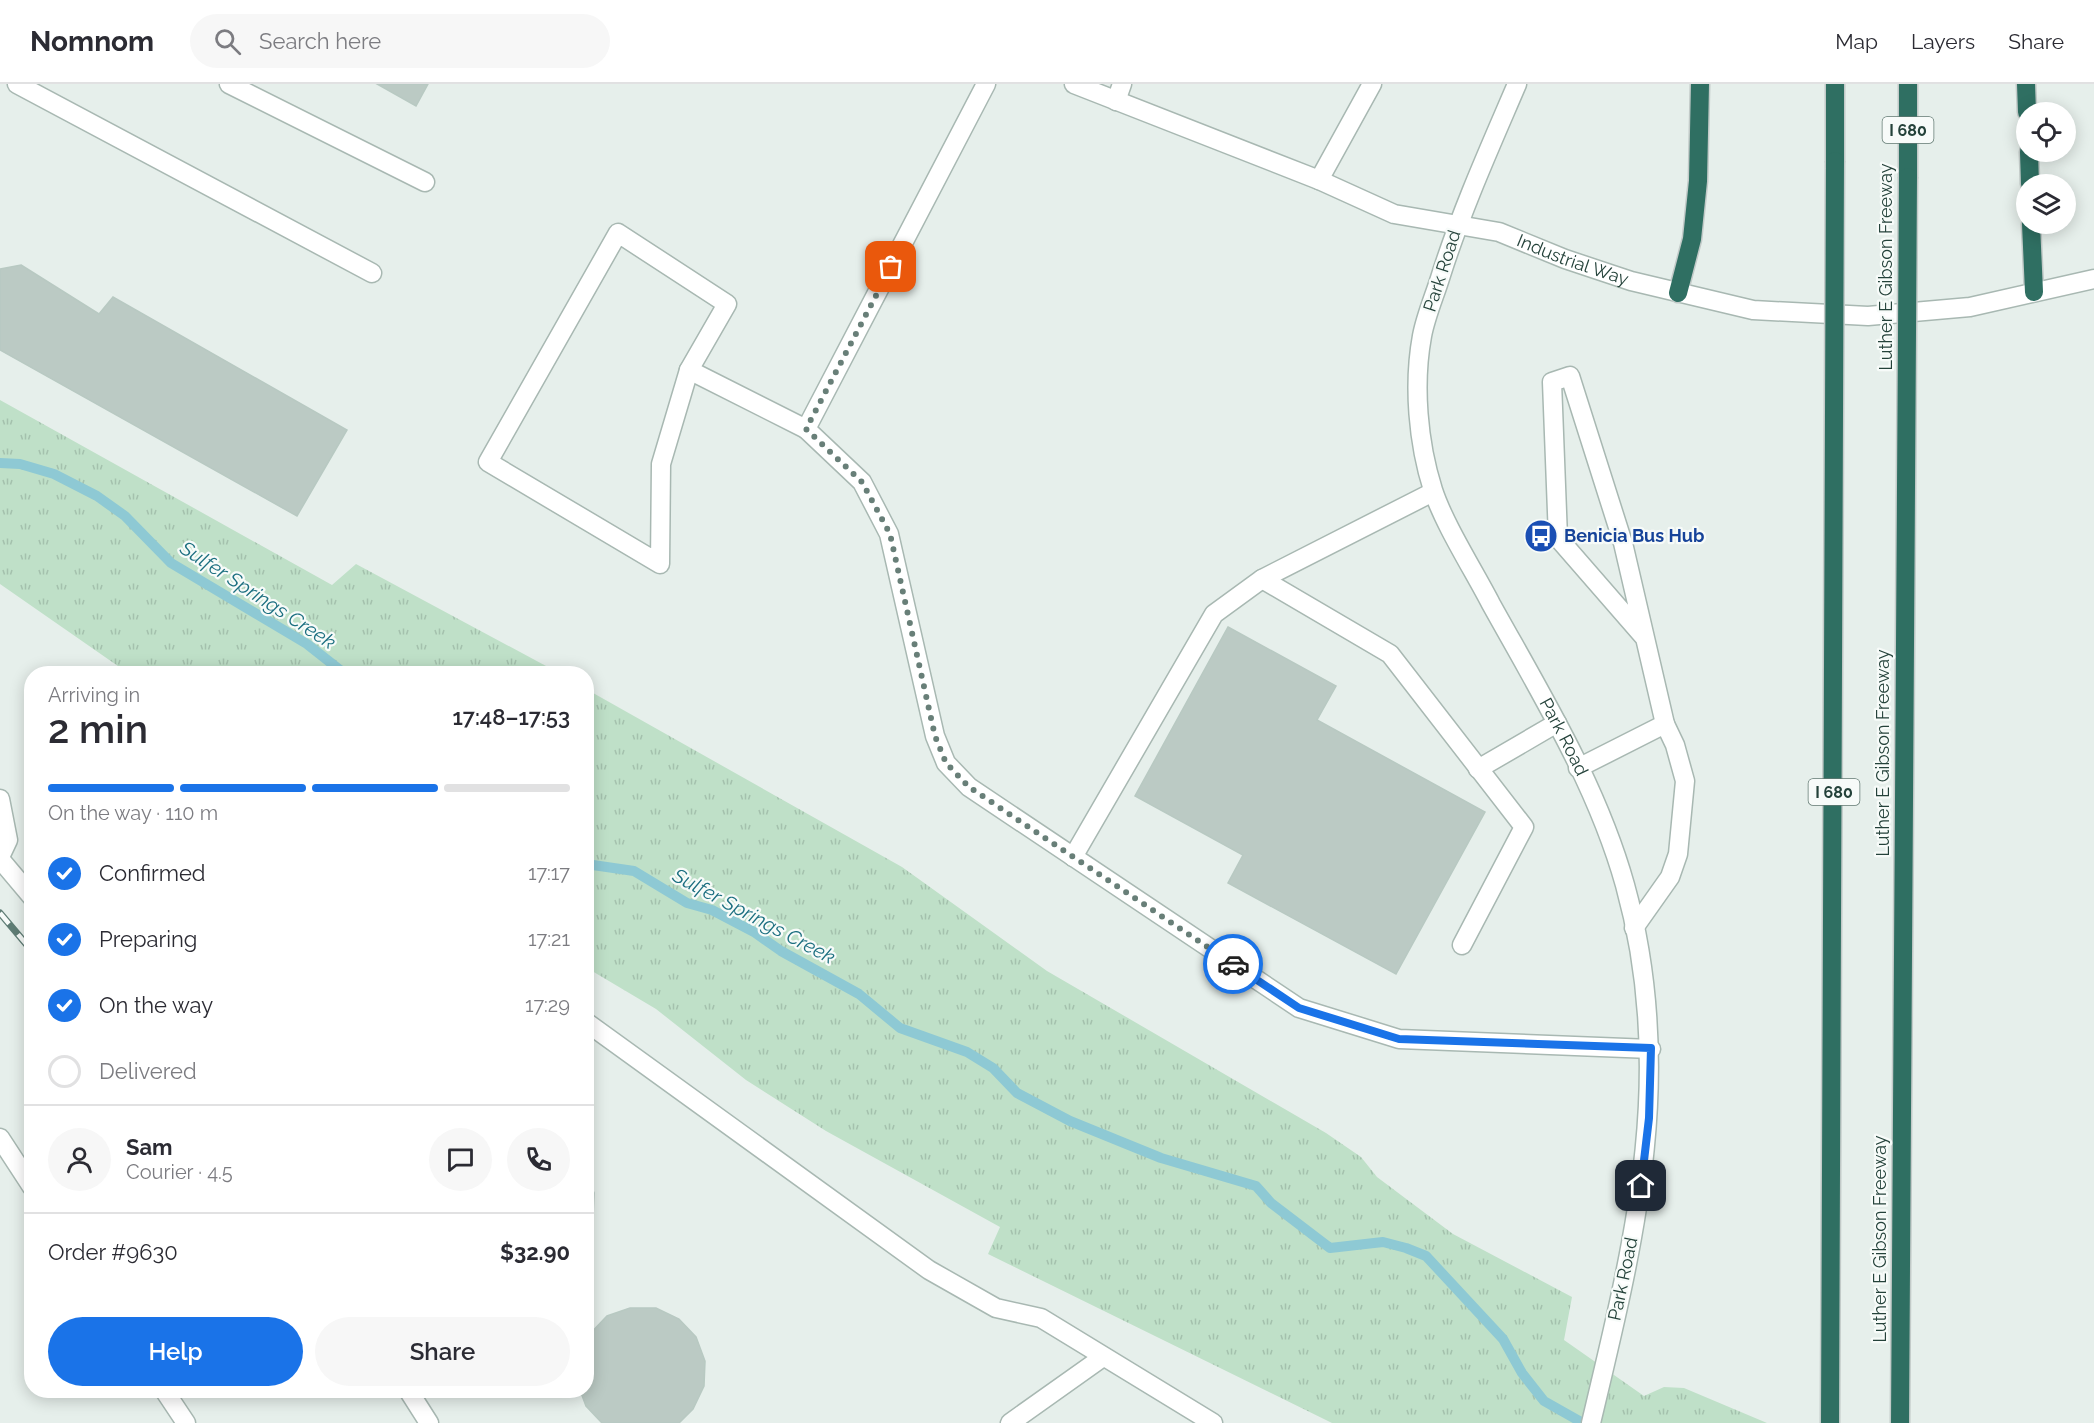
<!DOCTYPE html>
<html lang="en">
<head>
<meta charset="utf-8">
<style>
	body { margin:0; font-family:Raleway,sans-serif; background:#f7f7f7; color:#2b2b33; height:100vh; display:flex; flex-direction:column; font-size:22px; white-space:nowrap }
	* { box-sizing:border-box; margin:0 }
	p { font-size:20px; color:#7c7c81 }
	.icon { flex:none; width:33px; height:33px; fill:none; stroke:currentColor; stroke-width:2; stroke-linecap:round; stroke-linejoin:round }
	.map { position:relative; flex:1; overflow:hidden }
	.details { position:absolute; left:24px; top:582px; width:570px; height:732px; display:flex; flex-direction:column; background:#fff; border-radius:24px; box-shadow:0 3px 15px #0003 }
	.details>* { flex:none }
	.controls { position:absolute; left:2016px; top:18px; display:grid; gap:12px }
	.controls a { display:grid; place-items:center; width:60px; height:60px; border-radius:50%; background:#fff; box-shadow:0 3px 15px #0003; font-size:30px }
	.pin { position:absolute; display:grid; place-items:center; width:51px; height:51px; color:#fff; margin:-26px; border-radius:12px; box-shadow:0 3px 9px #0006 }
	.courier { position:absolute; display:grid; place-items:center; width:60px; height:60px; margin:-30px; border:4px solid #1a73e8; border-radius:50%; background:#fff; color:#222; box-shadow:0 2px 8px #0007 }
	.summary em { font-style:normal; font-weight:600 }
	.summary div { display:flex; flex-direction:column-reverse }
	.summary { display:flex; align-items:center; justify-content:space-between; height:102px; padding:0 24px }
	h1 { font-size:39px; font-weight:600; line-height:45px }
	.bar { display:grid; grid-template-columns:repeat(4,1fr); gap:9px 6px; align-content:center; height:72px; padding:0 24px }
	.bar i { height:8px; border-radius:4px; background:#e1e1e2 }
	.bar .current { background:#1a73e8 }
	.bar p { grid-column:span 4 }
	.line { display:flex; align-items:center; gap:15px; padding:0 24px; border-top:2px solid #e1e1e2 }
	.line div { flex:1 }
	.round { display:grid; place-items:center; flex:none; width:63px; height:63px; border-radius:32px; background:#f7f7f7 }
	ol { padding:0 24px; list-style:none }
	li { display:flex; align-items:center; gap:18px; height:66px }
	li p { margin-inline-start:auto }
	li .icon { padding:6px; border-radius:50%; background:#1a73e8; color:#fff; stroke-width:4 }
	li:last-child { color:#7c7c81 }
	li i { width:33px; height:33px; border:3px solid #e1e1e2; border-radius:50% }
	.action { display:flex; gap:12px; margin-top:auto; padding:12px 24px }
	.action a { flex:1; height:69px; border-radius:36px; background:#1a73e8; color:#fff; font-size:24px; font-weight:600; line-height:69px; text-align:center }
	.action a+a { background:#f7f7f7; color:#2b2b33 }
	header { display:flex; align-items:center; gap:36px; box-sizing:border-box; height:84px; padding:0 30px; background:#fff; border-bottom:2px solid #e1e1e2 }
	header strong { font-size:28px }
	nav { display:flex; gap:33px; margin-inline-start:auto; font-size:21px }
	.search { width:420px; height:54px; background:#f7f7f7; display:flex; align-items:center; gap:15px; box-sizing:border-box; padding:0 21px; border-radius:33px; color:#7c7c81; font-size:22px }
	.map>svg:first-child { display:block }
	.grass { fill:url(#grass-tufts) }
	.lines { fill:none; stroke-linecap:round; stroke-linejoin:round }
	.stream { stroke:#8ec9d4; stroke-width:10 }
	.building { fill:#bbcac4; stroke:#b8c9c2; stroke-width:1.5 }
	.minor-casing { stroke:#a8b8b2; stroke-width:21 }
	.highway-casing { stroke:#c2cac8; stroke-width:21 }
	.minor { stroke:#fff; stroke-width:18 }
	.highway { stroke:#2f6f62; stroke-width:18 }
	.rail-casing { stroke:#5f7d75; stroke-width:7 }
	.rail { stroke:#f7fbf9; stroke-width:4.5; stroke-dasharray:14; stroke-linecap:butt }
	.highway-bridge-casing { stroke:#c2cac8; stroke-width:21; stroke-linecap:butt }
	.highway-bridge { stroke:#2f6f62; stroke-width:18 }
	.done { stroke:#687f78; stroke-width:6; stroke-dasharray:0 10.8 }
	.route { stroke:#1a73e8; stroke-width:8 }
	.labels { text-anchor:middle; stroke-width:4.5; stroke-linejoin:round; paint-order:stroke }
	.shield { fill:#f7fbf9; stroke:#637a73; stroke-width:1.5 }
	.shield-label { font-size:16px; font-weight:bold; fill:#24423a }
	.street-label { font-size:18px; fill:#24423a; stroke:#f7fbf9 }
	.transit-label { font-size:18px; font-weight:bold; fill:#164399; stroke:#f7fbf9; text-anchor:start }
	.water-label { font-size:20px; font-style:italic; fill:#1c6f80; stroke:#f7fbf9 }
</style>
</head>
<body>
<header>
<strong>Nomnom</strong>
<div class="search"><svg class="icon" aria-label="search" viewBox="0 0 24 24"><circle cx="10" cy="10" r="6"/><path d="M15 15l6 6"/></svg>Search here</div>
<nav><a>Map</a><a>Layers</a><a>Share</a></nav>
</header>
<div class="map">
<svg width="2094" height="1339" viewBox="0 0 2094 1339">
	<defs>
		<pattern id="grass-tufts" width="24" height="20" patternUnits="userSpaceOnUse" patternTransform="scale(1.5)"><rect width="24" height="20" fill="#bfe0c8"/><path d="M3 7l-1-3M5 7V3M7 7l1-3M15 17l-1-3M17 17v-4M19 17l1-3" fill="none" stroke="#a4c1ad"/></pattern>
	</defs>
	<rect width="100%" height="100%" fill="#e6efeb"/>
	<path class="grass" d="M0 316 332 501 356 480 559 589H128L0 500Z
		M586 605 902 783 1047 887 1326 1049 1361 1073 1377 1093 1453 1150 1572 1213 1564 1256 1644 1312 1664 1303 1684 1304 1767 1339H1332L988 1170 1000 1143 826 1047 746 996 656 925 587 884Z"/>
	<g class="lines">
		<path class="stream" d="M0 379 20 380 54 390 97 412 125 432 171 479 307 560 345 590
			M586 780 634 787 687 819 712 826 754 848 781 867 859 910 900 944 967 968 993 984 1017 1009 1070 1037 1161 1074 1256 1102 1271 1119 1330 1164 1383 1158 1406 1164 1426 1172 1503 1255 1522 1289 1544 1317 1583 1339"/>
	</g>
	<path class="building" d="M377 0H428L416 22Z
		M21 181 99 230 113 213 347 346 297 432 0 266V185Z
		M1228 543 1336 602 1317 636 1485 728 1396 890 1228 799 1243 771 1135 712Z
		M586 1090 594 1109 593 1134 586 1148Z
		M630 1224H656L679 1235 696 1253 705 1277 704 1302 693 1325 679 1339H602L586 1322 580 1306H586V1254L607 1232Z"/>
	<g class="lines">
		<g class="minor-casing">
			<g id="minor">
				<path d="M17 0 372 189"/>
				<path d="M229 0 425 98"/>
				<path id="s1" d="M1074 0 1319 96 1394 130 1499 148 1565 175 1631 197 1753 226 1868 232 1970 223 2094 195"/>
				<path id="s2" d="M1517 0C1490 63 1462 125 1441 191 1435 211 1426 231 1422 252 1413 301 1418 359 1433 406 1444 440 1474 487 1491 520 1541 610 1597 701 1625 801 1677 989 1635 1155 1591 1339"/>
				<path d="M1116 17 1122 0"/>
				<path d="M1319 96 1372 0"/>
				<path d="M618 149 727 220 689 286 661 380 660 480 488 378Z"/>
				<path d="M689 286 806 345 986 0"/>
				<path d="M806 345 862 398 889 450 935 652 946 679 969 703 1299 924 1399 955 1651 965"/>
				<path d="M1433 408 1262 495 1390 570 1524 743 1462 861"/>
				<path d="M1578 684 1665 640 1623 459 1570 292 1552 298 1558 454 1645 554"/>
				<path d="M1478 685 1557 639"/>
				<path d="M0 715 8 756 0 773"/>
				<path d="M1073 773 1214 530 1262 495"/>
				<path d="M0 775 32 813"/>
				<path d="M1634 844 1670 793 1678 770 1685 697 1675 661 1665 640"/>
				<path d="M586 938 929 1186 996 1224 1041 1234 1213 1339"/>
				<path d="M0 1054 32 1103"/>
				<path d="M164 1306 186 1339"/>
				<path d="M408 1306 429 1339"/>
				<path d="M1010 1339 1103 1273"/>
			</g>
		</g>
		<g class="highway-casing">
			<path id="highway" d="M2026 0 2027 28
				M2029 68 2030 100
				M1835 77V0
				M1908 93V0
				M2031 140 2034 208
				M1678 209 1692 155 1698 97 1700 0"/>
		</g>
		<use href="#minor" class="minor"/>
		<use href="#highway" class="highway"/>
		<g class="rail-casing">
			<path id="rail" d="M0 829 32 867"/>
		</g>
		<use href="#rail" class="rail"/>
		<g class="highway-bridge-casing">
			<path id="highway-bridge" d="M1830 1339 1835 77
				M1900 1339 1908 93"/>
		</g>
		<use href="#highway-bridge" class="highway-bridge"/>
	</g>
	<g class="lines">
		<path class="done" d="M891 183 806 345 862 398 890 450 935 652 946 679 969 703 1233 880"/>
		<path class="route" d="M1233 880 1299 924 1399 955 1651 964 1649 1034 1641 1102"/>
	</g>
	<defs>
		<g id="bus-disc" transform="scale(1.725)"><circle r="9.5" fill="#1a4fb4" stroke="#f7fbf9"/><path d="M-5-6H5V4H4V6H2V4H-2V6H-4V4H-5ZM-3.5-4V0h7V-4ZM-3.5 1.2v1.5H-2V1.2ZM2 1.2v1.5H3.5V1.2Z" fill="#fff"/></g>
	</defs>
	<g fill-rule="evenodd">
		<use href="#bus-disc" x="1541" y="452"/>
	</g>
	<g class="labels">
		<g class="shield">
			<rect x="1882.5" y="33" width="51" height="26" rx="4.5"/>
			<rect x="1808.5" y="695" width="51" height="26" rx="4.5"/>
		</g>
		<g class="shield-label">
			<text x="1908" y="52">I 680</text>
			<text x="1834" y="714">I 680</text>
		</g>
		<g class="street-label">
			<text dy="6" stroke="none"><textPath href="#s1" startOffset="531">Industrial Way</textPath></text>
			<text transform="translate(1886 183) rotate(-90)" y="6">Luther E Gibson Freeway</text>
			<text transform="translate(1442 187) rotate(-72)" y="6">Park Road</text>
			<text dy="6" stroke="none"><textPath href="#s2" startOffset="705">Park Road</textPath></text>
			<text transform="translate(1883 669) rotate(-90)" y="6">Luther E Gibson Freeway</text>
			<text transform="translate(1880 1155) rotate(-90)" y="6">Luther E Gibson Freeway</text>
			<text transform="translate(1623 1195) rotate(-78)" y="6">Park Road</text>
		</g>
		<g class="transit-label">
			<text x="1564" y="458">Benicia Bus Hub</text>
		</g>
		<g class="water-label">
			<text transform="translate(258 511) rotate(33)" y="7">Sulfer Springs Creek</text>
			<text transform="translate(754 832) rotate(28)" y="7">Sulfer Springs Creek</text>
		</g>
	</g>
</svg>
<div class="controls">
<a><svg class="icon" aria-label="locate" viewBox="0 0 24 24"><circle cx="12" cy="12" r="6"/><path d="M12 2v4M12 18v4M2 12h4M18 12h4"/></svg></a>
<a><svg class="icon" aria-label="layers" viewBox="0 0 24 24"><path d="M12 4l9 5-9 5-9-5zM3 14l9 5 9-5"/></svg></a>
</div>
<div class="pin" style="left:891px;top:183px;background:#ea580c"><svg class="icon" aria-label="bag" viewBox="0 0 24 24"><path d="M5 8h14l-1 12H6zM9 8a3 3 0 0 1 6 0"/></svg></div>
<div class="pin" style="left:1641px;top:1102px;background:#1f2937"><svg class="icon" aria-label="home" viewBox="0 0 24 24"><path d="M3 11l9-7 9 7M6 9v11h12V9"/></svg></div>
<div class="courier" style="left:1233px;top:880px"><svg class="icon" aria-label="car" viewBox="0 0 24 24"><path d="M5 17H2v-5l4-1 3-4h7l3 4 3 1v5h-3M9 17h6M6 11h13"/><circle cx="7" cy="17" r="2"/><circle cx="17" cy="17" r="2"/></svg></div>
<section class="details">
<div class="summary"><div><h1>2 min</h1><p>Arriving in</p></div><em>17:48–17:53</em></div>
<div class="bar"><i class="current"></i><i class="current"></i><i class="current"></i><i></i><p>On the way · 110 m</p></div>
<ol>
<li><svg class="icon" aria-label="check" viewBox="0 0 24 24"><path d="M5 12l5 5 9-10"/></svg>Confirmed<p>17:17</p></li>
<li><svg class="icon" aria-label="check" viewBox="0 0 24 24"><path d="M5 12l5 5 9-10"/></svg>Preparing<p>17:21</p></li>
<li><svg class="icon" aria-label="check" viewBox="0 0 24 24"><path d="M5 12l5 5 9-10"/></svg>On the way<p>17:29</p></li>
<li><i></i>Delivered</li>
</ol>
<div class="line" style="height:108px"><a class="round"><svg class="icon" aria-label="person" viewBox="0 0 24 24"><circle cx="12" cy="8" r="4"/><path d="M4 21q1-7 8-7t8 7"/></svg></a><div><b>Sam</b><p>Courier · 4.5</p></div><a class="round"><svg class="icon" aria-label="chat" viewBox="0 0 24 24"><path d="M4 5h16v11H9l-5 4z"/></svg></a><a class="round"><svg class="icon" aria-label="phone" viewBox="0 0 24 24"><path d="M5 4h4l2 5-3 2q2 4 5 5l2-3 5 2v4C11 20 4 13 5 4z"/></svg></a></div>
<div class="line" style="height:78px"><div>Order #9630</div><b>$32.90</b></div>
<div class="action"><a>Help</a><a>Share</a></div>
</section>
</div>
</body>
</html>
